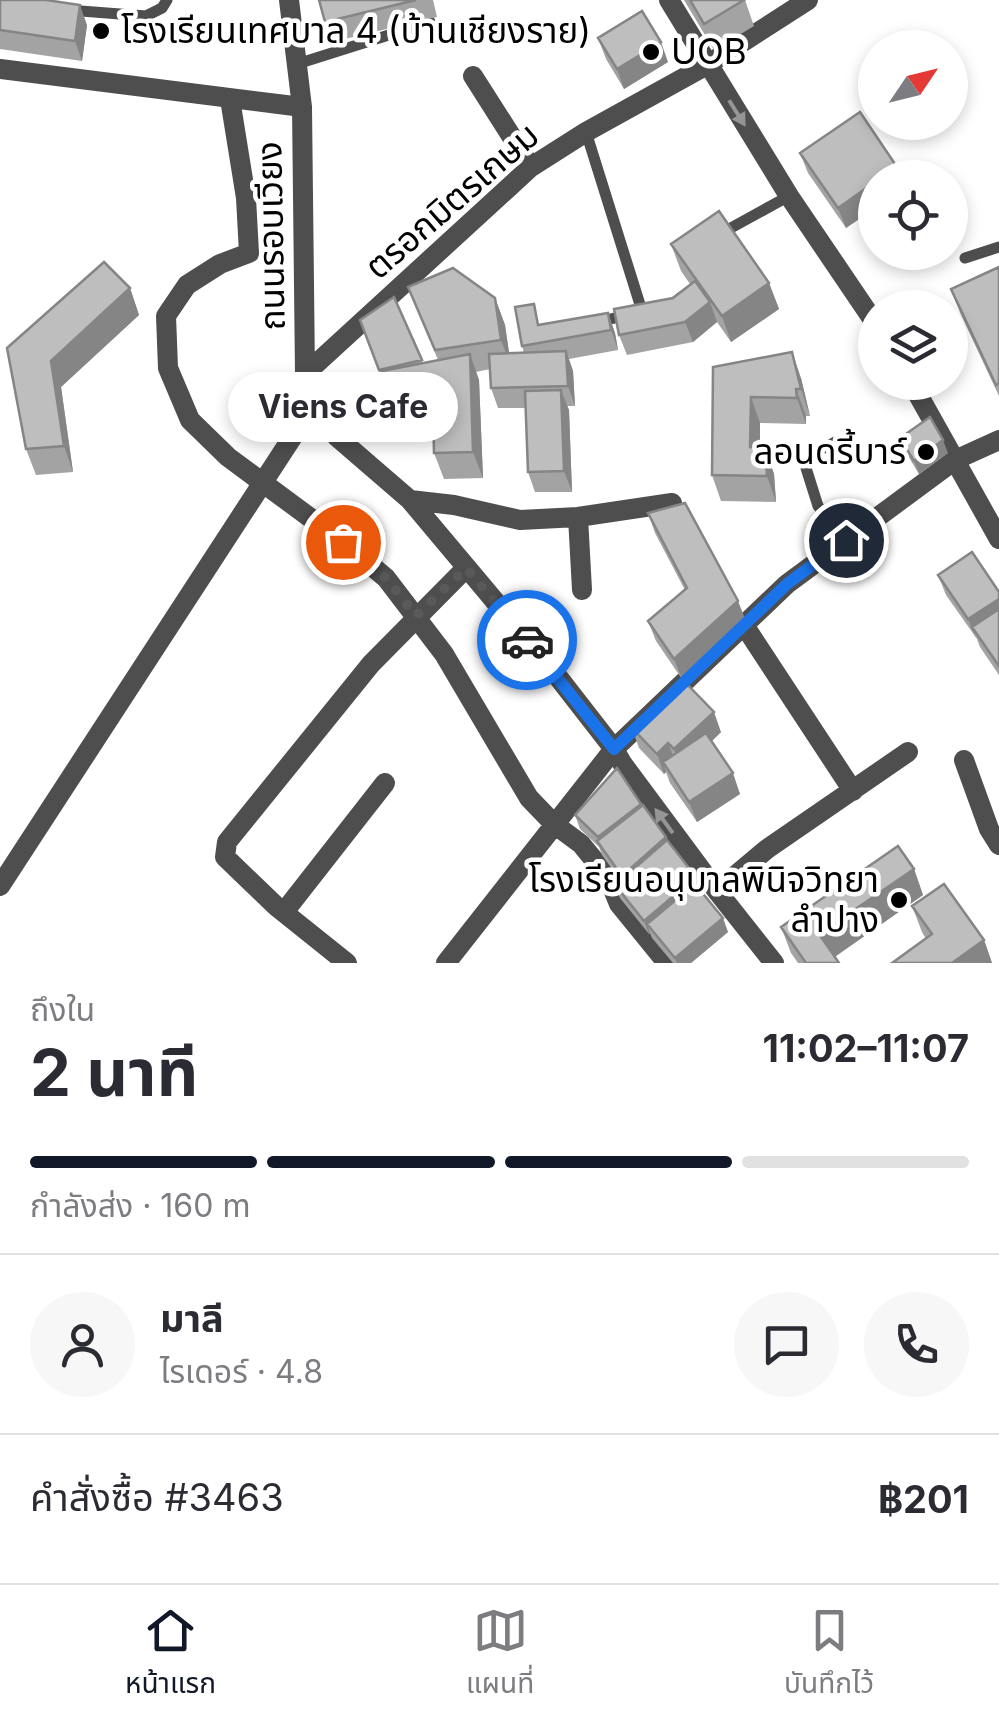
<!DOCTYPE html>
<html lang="th">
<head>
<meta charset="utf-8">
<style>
	body { margin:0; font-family:Inter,"Noto Sans Thai",sans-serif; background:#f7f7f7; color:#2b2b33; height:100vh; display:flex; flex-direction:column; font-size:38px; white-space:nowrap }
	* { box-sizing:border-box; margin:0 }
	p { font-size:32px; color:#7c7c81 }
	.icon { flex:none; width:55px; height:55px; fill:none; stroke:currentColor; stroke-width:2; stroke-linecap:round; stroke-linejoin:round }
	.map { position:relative; height:963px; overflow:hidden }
	.drawer { display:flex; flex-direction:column; background:#fff; flex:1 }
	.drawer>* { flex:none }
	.needle { width:65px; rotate:55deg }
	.controls { position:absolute; left:858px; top:30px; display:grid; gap:20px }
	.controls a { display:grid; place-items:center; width:110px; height:110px; border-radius:50%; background:#fff; box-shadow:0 5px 15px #0003; font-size:50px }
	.pin { position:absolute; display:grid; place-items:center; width:85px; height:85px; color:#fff; margin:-42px; border:5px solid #fff; border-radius:50%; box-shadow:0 2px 10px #0007 }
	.courier { position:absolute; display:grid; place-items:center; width:100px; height:100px; margin:-50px; border:8px solid #1a73e8; border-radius:50%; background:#fff; color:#222; box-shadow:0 2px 12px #0007 }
	.bubble { position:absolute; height:70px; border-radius:35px; background:#fff; box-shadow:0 5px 15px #0003; font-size:32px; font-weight:700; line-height:70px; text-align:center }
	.head em { font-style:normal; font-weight:700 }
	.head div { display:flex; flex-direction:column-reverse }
	.head { display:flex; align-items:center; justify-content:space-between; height:170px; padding:0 30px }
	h1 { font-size:65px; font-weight:700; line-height:75px }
	.bar { display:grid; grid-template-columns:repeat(4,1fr); gap:15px 10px; align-content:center; height:120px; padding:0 30px }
	.bar i { height:12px; border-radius:8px; background:#e1e1e2 }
	.bar .active { background:#111827 }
	.bar p { grid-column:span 4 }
	.line { display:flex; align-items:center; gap:25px; padding:0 30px; border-top:2px solid #e1e1e2 }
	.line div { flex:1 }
	.round { display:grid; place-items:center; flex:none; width:105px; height:105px; border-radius:52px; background:#f7f7f7 }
	.tabs { display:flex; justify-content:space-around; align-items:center; height:140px; border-top:2px solid #e1e1e2; background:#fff; font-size:28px; color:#7c7c81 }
	.tabs a { display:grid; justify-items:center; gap:5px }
	.tabs .active { color:#111827 }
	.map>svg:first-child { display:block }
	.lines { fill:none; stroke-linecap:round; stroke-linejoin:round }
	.lane { stroke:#4e4e4e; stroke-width:11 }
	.street { stroke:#4e4e4e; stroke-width:20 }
	.wall { fill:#a3a3a3 }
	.shaded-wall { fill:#858585 }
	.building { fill:#bebebe; stroke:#858585; stroke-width:2.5 }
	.oneway { fill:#959595 }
	.done { stroke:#595959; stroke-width:10; stroke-dasharray:0 18 }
	.route { stroke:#1a73e8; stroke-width:12 }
	.poi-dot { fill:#000; stroke:#fff; stroke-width:4 }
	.labels { text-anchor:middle; stroke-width:9; stroke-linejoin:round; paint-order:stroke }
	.poi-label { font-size:35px; fill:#000; stroke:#fff; text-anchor:start }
	.street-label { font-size:35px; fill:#000; stroke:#fff }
</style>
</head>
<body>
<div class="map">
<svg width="999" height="963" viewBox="0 0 999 963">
	<rect width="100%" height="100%" fill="#fff"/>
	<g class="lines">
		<path class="lane" d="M68 10 146 16 162 8 167 0
			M297 64 430 22
			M586 132 642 311 595 323
			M729 229 789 196
			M965 258 999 247
			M835 442 813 454 806 468 818 506 846 540"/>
		<path class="street" d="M289 0 302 107 305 374 314 404 337 437 410 500 551 668 614 749 622 763 717 891 774 963
			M669 0 789 196 875 323
			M0 69 302 107
			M473 76 531 167
			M230 99 246 198 249 253 220 264 187 285 166 316 168 368 190 420 228 457 343 542 386 578 444 654 529 798 554 824 581 844 608 877 619 904 667 963
			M305 374 531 167 586 132 707 65 808 0
			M911 382 999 539
			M410 500 454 505 520 520 578 517 672 503
			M578 517 582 590
			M744 625 853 791
			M964 760 989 829 999 845
			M0 886 314 404
			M717 891 767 849 908 752
			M284 912 385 783
			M347 963 277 907 225 857 227 842 371 664 466 568
			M446 963 614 749 787 584 955 460 999 440"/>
	</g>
	<path class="wall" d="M0 0 87 25 82 61 0 49Z
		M319 0H433L437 17 332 42Z
		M684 0H745L754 26 714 50Z
		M598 38 668 62 624 89 606 59Z
		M800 153 875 178V208L846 228 808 173Z
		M671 244 769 283 779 309 731 342 717 322 693 342 627 355 619 335 690 284 681 271Z
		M999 267V396L961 315 951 289Z
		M408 287 495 298 505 325 509 353H524L522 346 541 325 608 313 615 333 618 350 569 359 573 371 575 406H567L569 410 572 492H535L528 472 525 408H498L491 388 490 369 476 372 479 380 483 478 444 479 434 453V439L429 440 393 425 384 399 382 379 360 320 394 297 423 363 438 360Z
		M130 288 139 315 61 387 73 472 36 475 26 449 7 348Z
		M713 367 801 378 810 416H806V424L760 423V448H765L774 474 776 502 721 501 712 475Z
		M900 438 948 453 919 474 905 451Z
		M648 513 746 621 682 679 656 641 648 621 685 590 655 533Z
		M938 575 999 592V675L980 647 977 639 946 595Z
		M632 728 721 732 712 741 740 794 697 822 670 783 666 772 664 774 639 748Z
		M642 806 667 840 728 932 691 963H673L652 938 650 933 649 934 620 898 615 885 620 880 602 855 599 847 580 829 575 815Z
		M914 869 923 895 834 957 839 963H798L791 953 781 927Z
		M912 906 984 940 992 963H892L926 939 922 932Z"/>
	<path class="shaded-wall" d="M80 5 87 25 82 61 75 41Z
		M661 42 668 62 624 89 617 69Z
		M897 167 901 178H882Z
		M875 182V208L846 228 838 208Z
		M769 283 779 309 731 342 722 316Z
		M130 288 139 315 61 387 73 472 64 446 51 361Z
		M495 298 505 325 511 366 501 340Z
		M710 302 717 322 693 342 685 322Z
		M608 313 615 333 618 350 611 330Z
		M566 351 573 371 575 406 568 386Z
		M792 352 801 378 810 416 801 389Z
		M470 354 479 380 483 478 473 452Z
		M796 389 806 416V424L797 398Z
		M561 390 569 410 572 492 564 471Z
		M751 397 760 423V473L750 447Z
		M943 440 948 453 919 474 914 461Z
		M765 448 774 474 776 502 767 476Z
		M999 599V624L972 627 976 639 968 619Z
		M738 601 746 621 682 679 674 659Z
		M714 712 721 732 682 770 674 749Z
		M668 743 676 763 663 762 666 772 664 774 657 754Z
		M733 773 740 794 697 822 689 802Z
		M641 804 646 817 603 850 598 837Z
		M666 837 671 851 627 889 622 876Z
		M914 869 923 895 829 961 819 934Z
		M696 877 701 890 647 924 650 933 649 934 644 921Z
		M723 918 728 932 691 963H677L675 958Z
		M984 940 992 963H952Z"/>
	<path class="building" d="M0 0H46L80 5 75 41 0 30Z
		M319 0H416L325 22Z
		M690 0H744L704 24Z
		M642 11 661 42 617 69 598 38Z
		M860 112 897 167 882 178H875V182L838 208 800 153Z
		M719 211 769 283 722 316 671 244Z
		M104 262 130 288 51 361 64 446 26 449 7 348Z
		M999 267V383L996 385 951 289Z
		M453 268 495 298 501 340 435 350 408 287Z
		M695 281 710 302 685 322 619 335 614 309 673 298Z
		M394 297 422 360 379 370 360 320Z
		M534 304 538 325 608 313 611 330 522 346 515 307Z
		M566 351 568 386 491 388 489 354Z
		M792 352 801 389H796L797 398 751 397 750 447 765 448 767 476 712 475 713 367Z
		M470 354 473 452 434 453 433 411 419 414 384 399 382 371Z
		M561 390 564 471 528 472 525 391Z
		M930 417 943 440 914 461 900 438Z
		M685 503 738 601 674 659 648 621 687 588 648 513Z
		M972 552 999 592V599L968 619 938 575Z
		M999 609V666L972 627Z
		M683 680 714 712 674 749 668 743 657 754 632 728Z
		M706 733 733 773 689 802 663 762Z
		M617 768 641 804 598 837 575 815Z
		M643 805 666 837 622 876 597 841Z
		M667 840 696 877 644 921 615 885Z
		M898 846 914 869 819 934 839 963H806L781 927Z
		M695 884 723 918 675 958 647 924Z
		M944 884 984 940 952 963H892L932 934 912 906Z"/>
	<defs><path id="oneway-solid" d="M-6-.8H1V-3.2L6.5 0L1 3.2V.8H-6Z" transform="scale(2.5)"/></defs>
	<g class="oneway">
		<use href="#oneway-solid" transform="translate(737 113) rotate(58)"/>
		<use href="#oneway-solid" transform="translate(664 821) rotate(-126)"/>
	</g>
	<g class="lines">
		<path class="done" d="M343 542 386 578 416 616 466 568 527 640"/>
		<path class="route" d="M527 640 614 749 787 584 846 540"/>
	</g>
	<g class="poi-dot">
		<circle cx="101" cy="31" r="10"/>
		<circle cx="651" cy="52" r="10"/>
		<circle cx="926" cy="452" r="10"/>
		<circle cx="899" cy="900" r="10"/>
	</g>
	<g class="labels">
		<g class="poi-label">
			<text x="121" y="43">โรงเรียนเทศบาล 4 (บ้านเชียงราย)</text>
			<text x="671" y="64">UOB</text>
			<text x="906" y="464" text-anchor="end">ลอนดรี้บาร์</text>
			<text x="879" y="892" text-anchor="end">โรงเรียนอนุบาลพินิจวิทยา<tspan x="879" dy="40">ลำปาง</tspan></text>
		</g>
		<g class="street-label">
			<text transform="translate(452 201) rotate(-41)" y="12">ตรอกมิตรเกษม</text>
			<text transform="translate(271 236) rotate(-91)" y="12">ถนนรอบเวียง</text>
		</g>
	</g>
</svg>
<div class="controls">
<a><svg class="needle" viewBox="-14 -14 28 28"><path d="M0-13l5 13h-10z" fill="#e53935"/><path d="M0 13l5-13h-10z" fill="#7c7c81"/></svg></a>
<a><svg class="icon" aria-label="locate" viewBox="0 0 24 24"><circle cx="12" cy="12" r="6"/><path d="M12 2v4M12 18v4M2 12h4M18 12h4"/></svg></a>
<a><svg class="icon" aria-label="layers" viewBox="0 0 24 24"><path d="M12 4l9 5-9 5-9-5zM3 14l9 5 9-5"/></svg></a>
</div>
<div class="pin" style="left:343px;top:542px;background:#ea580c"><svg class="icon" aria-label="bag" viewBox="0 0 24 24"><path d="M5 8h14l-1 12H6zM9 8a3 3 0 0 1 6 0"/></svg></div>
<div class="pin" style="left:846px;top:540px;background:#1f2937"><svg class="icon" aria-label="home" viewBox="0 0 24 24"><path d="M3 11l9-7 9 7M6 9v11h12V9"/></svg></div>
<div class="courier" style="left:527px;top:640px"><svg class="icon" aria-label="car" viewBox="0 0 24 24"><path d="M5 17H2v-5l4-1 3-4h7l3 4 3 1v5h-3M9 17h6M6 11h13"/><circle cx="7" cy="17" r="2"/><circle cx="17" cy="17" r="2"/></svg></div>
<div class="bubble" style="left:228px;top:372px;width:230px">Viens Cafe</div>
</div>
<section class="drawer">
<div class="head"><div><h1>2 นาที</h1><p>ถึงใน</p></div><em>11:02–11:07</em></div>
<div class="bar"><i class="active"></i><i class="active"></i><i class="active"></i><i></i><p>กำลังส่ง · 160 m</p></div>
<div class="line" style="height:180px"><a class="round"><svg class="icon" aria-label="person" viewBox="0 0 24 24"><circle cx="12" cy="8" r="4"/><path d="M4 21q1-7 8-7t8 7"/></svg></a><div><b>มาลี</b><p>ไรเดอร์ · 4.8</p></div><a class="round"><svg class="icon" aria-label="chat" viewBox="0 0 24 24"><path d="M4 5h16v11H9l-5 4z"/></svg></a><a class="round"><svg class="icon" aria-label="phone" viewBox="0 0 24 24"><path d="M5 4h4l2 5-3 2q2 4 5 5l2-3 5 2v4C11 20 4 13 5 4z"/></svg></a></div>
<div class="line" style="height:130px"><div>คำสั่งซื้อ #3463</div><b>฿201</b></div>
</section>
<nav class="tabs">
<a class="active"><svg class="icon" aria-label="home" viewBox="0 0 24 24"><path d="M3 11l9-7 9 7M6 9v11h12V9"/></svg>หน้าแรก</a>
<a><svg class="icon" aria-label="map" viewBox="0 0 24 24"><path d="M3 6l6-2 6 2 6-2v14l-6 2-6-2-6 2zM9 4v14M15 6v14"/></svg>แผนที่</a>
<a><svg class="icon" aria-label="saved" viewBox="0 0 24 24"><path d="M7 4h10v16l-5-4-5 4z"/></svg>บันทึกไว้</a>
</nav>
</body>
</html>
